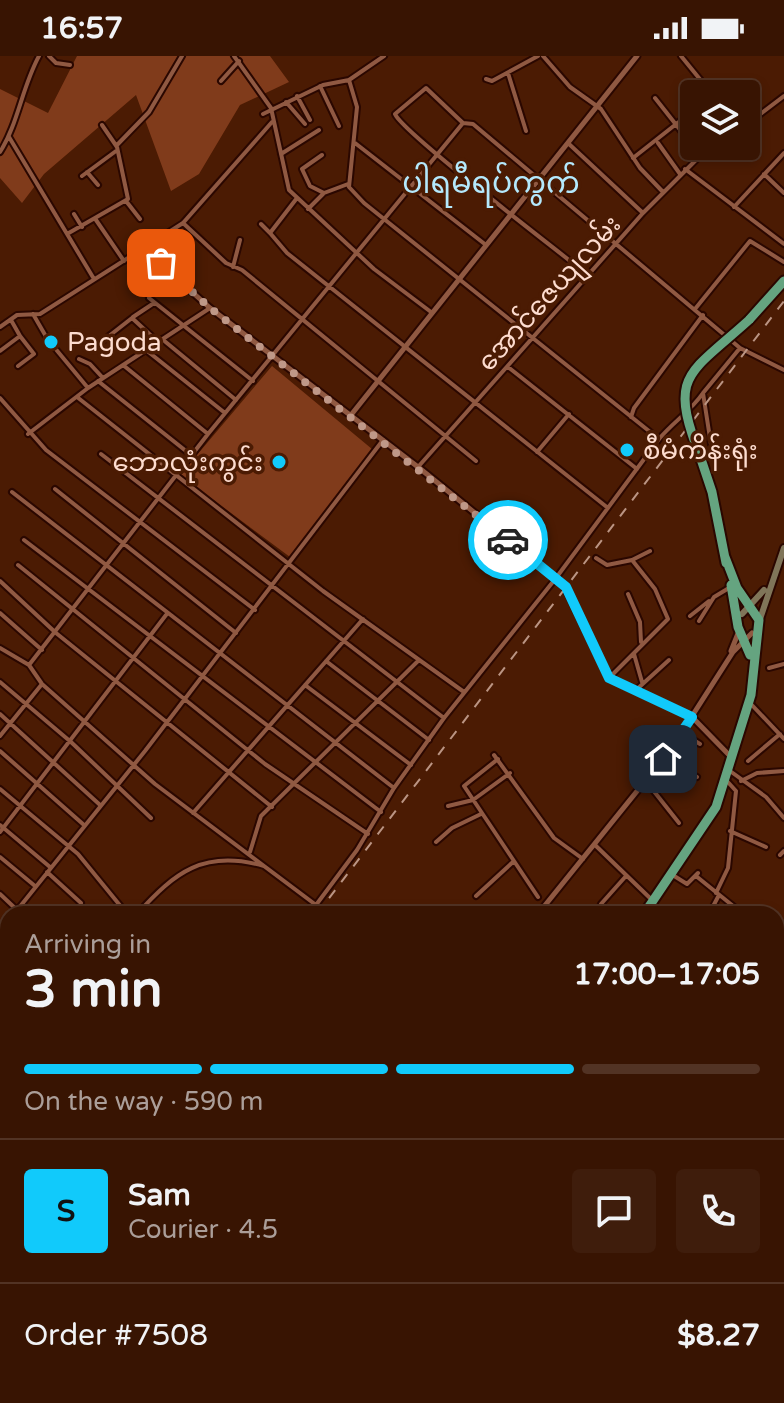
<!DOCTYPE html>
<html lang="en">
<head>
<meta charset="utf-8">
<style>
	body { margin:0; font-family:"Varela Round","Noto Sans Myanmar",sans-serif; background:#3f1d0c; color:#f1f3f6; height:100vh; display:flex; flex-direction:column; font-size:30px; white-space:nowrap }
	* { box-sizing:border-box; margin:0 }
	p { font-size:26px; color:#ab9e99 }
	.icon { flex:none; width:44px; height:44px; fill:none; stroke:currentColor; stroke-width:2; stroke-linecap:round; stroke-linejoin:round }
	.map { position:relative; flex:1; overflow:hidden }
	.drawer { position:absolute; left:0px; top:850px; width:784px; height:498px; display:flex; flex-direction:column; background:#381402; border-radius:24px 24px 0 0; box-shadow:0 4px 12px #0003,0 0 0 2px #523324 }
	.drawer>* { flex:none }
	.controls { position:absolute; left:680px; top:24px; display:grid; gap:16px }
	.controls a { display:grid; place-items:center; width:80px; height:80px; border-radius:8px; background:#381402; box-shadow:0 4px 12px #0003,0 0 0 2px #523324; font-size:40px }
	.pin { position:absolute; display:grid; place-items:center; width:68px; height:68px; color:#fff; margin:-34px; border-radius:16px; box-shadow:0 4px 12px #0006 }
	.courier { position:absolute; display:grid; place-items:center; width:80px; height:80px; margin:-40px; border:6px solid #11cafb; border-radius:50%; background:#fff; color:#222; box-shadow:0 2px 10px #0007 }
	.summary em { font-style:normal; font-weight:800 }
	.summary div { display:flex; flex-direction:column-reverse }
	.summary { display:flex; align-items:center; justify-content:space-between; height:136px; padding:0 24px }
	h1 { font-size:52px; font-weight:800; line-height:60px }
	.bar { display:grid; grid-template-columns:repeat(4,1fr); gap:12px 8px; align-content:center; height:96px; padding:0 24px }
	.bar i { height:10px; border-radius:6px; background:#523324 }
	.bar .on { background:#11cafb }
	.bar p { grid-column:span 4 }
	.line { display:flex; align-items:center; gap:20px; padding:0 24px; border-top:2px solid #523324 }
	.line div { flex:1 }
	.round { display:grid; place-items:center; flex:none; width:84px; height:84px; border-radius:8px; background:#3f1d0c }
	.status { display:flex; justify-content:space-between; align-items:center; height:56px; padding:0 40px; background:#381402; direction:ltr }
	.status svg { height:22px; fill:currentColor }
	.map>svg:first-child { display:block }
	.green { fill:#803b1b }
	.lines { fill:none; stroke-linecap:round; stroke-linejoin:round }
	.minor-casing { stroke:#2a0700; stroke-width:8 }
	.tertiary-casing { stroke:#2a0700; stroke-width:9 }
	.secondary-casing { stroke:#2a0700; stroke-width:10 }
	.trunk-casing { stroke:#2a0700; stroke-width:13 }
	.minor { stroke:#905942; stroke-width:4 }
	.tertiary { stroke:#905942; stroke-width:5 }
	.secondary { stroke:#807559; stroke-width:6 }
	.trunk { stroke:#65a480; stroke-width:9 }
	.rail { stroke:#bb9584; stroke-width:2; stroke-dasharray:10 10; stroke-linecap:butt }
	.trunk-bridge-casing { stroke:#2a0700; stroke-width:13; stroke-linecap:butt }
	.trunk-bridge { stroke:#65a480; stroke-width:9 }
	.done { stroke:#bf9888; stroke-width:8; stroke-dasharray:0 14.4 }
	.route { stroke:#11cafb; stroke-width:10 }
	.poi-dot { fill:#11cafb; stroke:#4b1b03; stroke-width:3 }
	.labels { text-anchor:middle; stroke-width:7; stroke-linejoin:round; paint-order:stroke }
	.street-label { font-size:26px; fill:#fddccf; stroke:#4b1b03 }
	.poi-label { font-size:26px; fill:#fddccf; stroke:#4b1b03; text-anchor:start }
	.quarter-label { font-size:30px; fill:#b4e9fd; stroke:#4b1b03 }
</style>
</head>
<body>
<div class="status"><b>16:57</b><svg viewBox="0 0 49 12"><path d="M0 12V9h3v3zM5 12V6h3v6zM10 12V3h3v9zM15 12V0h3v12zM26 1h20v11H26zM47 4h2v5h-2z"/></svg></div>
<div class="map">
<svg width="784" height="1347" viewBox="0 0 784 1347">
	<rect width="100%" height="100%" fill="#4b1b03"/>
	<path class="green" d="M77 0H270L289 26 240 49 199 118 171 135 136 39 44 118 22 147 0 122V33L48 57Z
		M272 310 372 393 290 501 180 419Z"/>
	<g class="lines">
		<g class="minor-casing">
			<path id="minor" d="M49 0 56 7 70 9
				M234 0 271 52 289 134 374 213 431 256
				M384 0 349 24 357 51 349 131 364 147 659 383
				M543 0 570 31 601 53 640 112 663 136
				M681 0 712 38
				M508 17 526 75
				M486 23 492 25 538 0
				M221 25 239 5
				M320 30 339 70
				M297 40 310 64
				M655 42 700 99
				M286 46 305 68
				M263 58 323 29 349 24
				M463 67 426 32 395 58C402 76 561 197 589 220
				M746 69 784 40
				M9 81 94 223
				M355 87 486 189
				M658 87 680 118
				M569 88 643 157
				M117 89 149 56 182 0
				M0 96C18 68 22 31 39 0
				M281 98 319 74
				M322 99 302 113 310 130 324 137 348 128
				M633 102 694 54
				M685 113 784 188
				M87 116 98 129
				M764 118 784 137
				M82 120 116 95
				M297 142 270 177 287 197 608 452
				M126 145 140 163
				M734 151 784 97
				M308 153 323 138
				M74 158 82 171
				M96 164 124 205
				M183 167 226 207 242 214 476 405
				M261 168 270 177
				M67 178 128 143 117 91 102 69
				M233 211 240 184
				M171 217 183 204
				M149 242 253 325
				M695 253 750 185 784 206
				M33 258 48 284
				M133 261 154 247
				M0 271 17 259 40 258 183 167 272 66
				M162 283 236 344
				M100 287 132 262 158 286
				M54 291 88 332
				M146 294 225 357
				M0 295 20 280 11 264
				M79 303 90 308 103 322
				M123 309 208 378
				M18 310 34 298 20 280
				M508 311 637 413
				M98 325 191 399
				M77 341 323 535 464 636
				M0 342 46 394 255 554
				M631 361 634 352 703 259
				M28 378 88 332 210 252
				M712 395 703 337 740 292
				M537 396 569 358
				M101 398 444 662
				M418 411 643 157 710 90
				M55 433 236 577
				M12 436 394 732
				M24 484 381 756
				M596 502 607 509 632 504 650 495
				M18 509 265 708 368 778
				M0 525 56 577 272 751
				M628 538 640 566 641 586
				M0 557 42 594
				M690 560 709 545
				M699 565 714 541 729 532
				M0 592 29 609 42 628 155 728 328 858
				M634 598 642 626
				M326 605 429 684
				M29 609 208 378 463 67 473 68 740 292 784 314
				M769 612 784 608
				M609 622 668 563 655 533 632 504
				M0 626 71 686 151 762
				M305 629 411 709
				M636 634 669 604
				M750 647 784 683
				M0 658 99 748
				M682 677 700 688
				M0 680 42 628
				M0 695 84 769
				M494 699 554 782 583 803
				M498 703 464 730 538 841
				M663 703 697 721
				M748 705 780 678
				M730 715 766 741 784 762
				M645 724 679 767
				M741 725 757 717 784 715
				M0 733 78 798 127 858
				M448 750 473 744 510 717
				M193 757 363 563
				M0 769 50 811
				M730 775 766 791
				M0 776 166 559
				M436 786 452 772 481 758
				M595 789 652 844
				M250 796 261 760 419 604
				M780 799 784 795
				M0 801 35 830
				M47 816 81 847
				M671 818 687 828 698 817
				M696 820 743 858
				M716 837 728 812 736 735 726 724
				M0 838 17 854
				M476 840 514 805
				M601 848 626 820
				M316 849 357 794 394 732 444 662 556 522 659 383C673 366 691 355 703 337
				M14 858 145 695 383 384
				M137 858C175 816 204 793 264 810
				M709 858 719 839
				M0 876 8 866
				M776 886 784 882
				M776 926 784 939
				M776 996 784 991
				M0 1014 8 1004
				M776 1183 784 1198V1208
				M349 1340 357 1347
				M763 1340 768 1347"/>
		</g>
		<g class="tertiary-casing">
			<path id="tertiary" d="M152 188 164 211 210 252 418 411 564 529 609 622 692 661 732 702
				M351 359 637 0
				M731 595 739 575
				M538 858 671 693 733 596 752 577
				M0 1274 8 1266"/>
		</g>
		<g class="secondary-casing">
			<path id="secondary" d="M742 558 764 534
				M760 563 784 492"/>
		</g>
		<g class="trunk-casing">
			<path id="trunk" d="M749 264 784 225
				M701 403 712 436 726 507
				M731 529 738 571 750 599
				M644 858 716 751 751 639 759 564 737 532 725 501
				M393 1347 398 1340"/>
		</g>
		<use href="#minor" class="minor"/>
		<use href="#tertiary" class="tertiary"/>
		<use href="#secondary" class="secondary"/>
		<use href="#trunk" class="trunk"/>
		<path class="rail" d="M317 858 784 245
			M0 1261 8 1253"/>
		<g class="trunk-bridge-casing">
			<path id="trunk-bridge" d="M701 403C668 318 687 320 749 264"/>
		</g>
		<use href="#trunk-bridge" class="trunk-bridge"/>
	</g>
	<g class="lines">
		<path class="done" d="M161 207 210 252 508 484"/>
		<path class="route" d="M508 484 566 531 609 622 692 661 663 703"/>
	</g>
	<g class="poi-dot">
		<circle cx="51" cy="286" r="8"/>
		<circle cx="627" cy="394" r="8"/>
		<circle cx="279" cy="406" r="8"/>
	</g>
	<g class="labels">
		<g class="street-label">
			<text transform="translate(549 237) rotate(-48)" y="9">အောင်ဇေယျလမ်း</text>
		</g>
		<g class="poi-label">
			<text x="67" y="295">Pagoda</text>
			<text x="643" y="403">စီမံကိန်းရုံး‌</text>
			<text x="263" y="415" text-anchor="end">ဘောလုံးကွင်း</text>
		</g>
		<g class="quarter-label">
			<text x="491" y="137">ပါရမီရပ်ကွက်</text>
		</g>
	</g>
</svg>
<div class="controls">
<a><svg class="icon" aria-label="layers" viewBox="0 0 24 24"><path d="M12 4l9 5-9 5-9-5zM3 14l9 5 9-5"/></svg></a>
</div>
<div class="pin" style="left:161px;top:207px;background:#ea580c"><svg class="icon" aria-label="bag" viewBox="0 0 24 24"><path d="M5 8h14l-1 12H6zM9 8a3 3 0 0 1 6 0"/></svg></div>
<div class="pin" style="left:663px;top:703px;background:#1f2937"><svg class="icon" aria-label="home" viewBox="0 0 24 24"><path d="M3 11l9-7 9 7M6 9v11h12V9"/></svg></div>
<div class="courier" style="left:508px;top:484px"><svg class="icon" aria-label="car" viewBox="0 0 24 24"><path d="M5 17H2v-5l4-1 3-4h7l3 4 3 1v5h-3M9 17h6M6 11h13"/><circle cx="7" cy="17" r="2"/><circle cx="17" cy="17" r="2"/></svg></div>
<section class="drawer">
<div class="summary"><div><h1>3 min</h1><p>Arriving in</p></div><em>17:00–17:05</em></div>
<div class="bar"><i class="on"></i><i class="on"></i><i class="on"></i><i></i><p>On the way · 590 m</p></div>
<div class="line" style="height:144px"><b class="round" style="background:#11cafb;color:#111">S</b><div><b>Sam</b><p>Courier · 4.5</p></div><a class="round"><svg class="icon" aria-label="chat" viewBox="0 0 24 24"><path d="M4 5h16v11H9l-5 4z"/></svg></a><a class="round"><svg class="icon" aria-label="phone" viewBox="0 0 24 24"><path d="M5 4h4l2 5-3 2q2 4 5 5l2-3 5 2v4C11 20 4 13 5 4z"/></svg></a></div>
<div class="line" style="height:104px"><div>Order #7508</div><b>$8.27</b></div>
</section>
</div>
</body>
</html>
